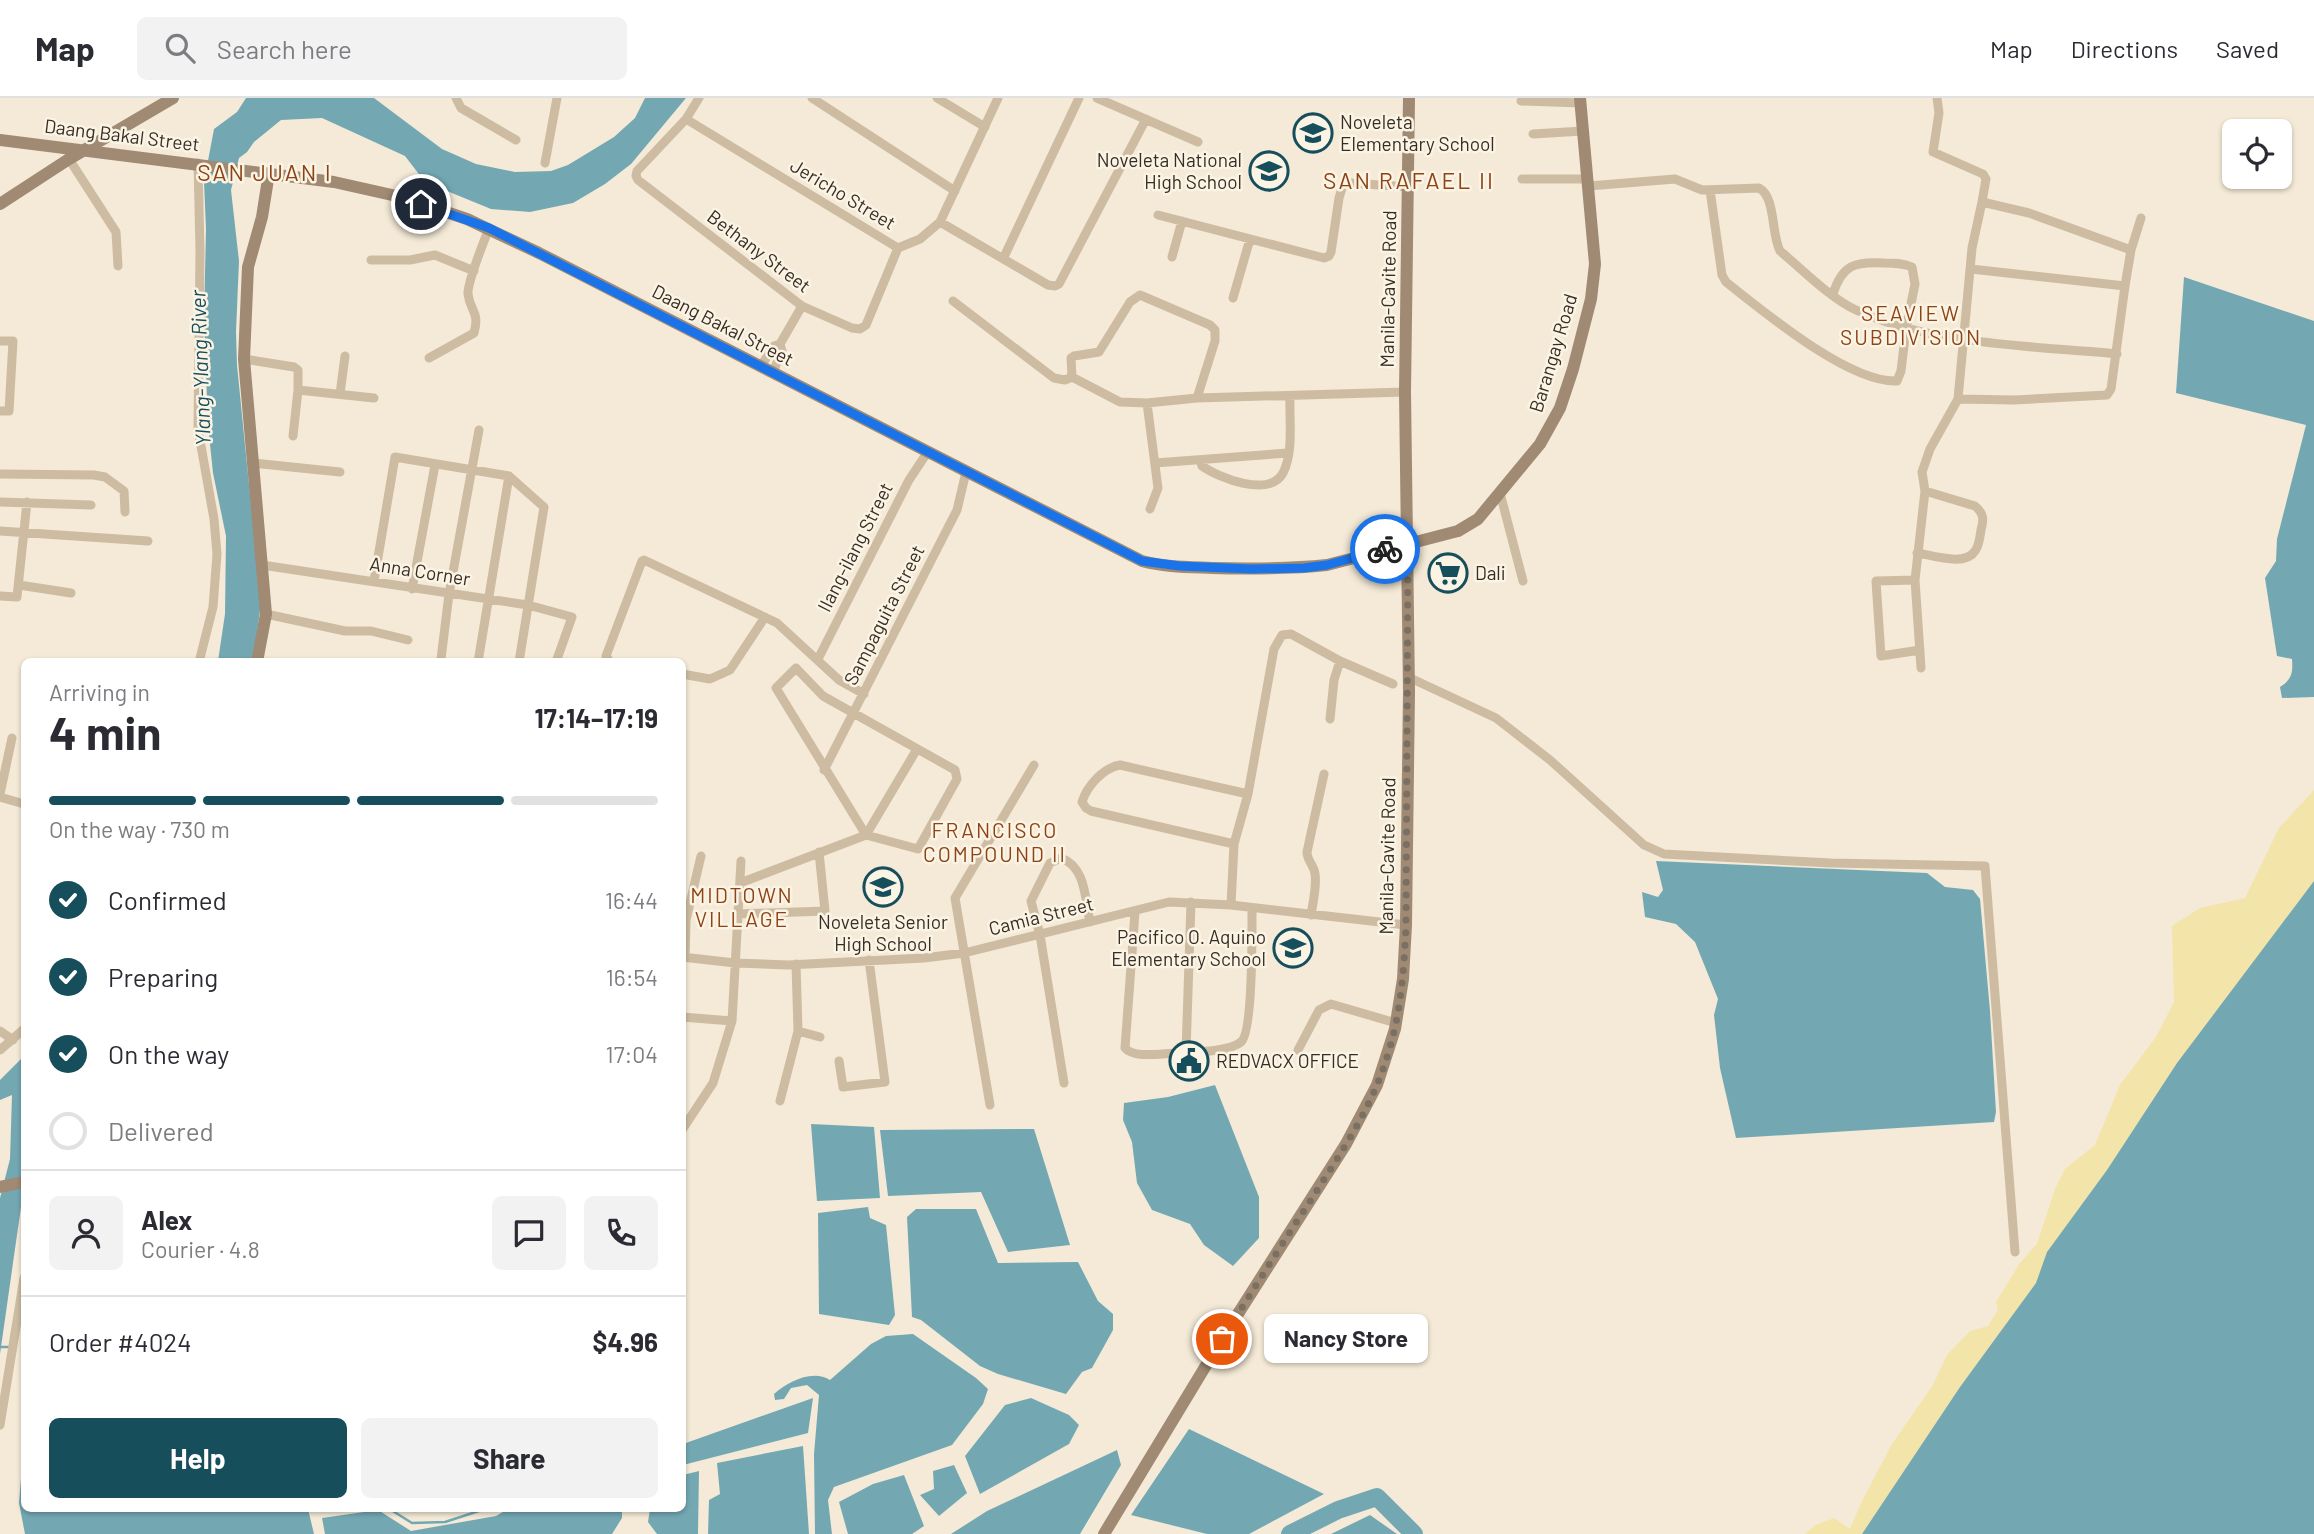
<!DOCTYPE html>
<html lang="en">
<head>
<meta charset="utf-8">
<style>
	body { margin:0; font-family:Barlow,sans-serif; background:#f2f2f3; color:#2b2b33; height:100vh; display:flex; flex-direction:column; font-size:26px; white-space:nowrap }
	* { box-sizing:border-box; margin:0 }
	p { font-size:23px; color:#7c7c81 }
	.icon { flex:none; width:38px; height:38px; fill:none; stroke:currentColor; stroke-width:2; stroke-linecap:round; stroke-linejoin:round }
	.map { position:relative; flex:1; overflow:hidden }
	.panel { position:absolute; left:21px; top:560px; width:665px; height:854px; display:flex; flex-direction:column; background:#fff; border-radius:10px; box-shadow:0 2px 5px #0004 }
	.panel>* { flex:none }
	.fabs { position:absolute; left:2222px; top:21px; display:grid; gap:14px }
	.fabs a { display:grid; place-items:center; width:70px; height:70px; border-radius:10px; background:#fff; box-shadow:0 2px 5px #0004; font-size:35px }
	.pin { position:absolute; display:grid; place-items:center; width:60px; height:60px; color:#fff; margin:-30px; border:4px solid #fff; border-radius:50%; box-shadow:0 2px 7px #0007 }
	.courier { position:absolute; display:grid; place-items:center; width:70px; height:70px; margin:-35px; border:5px solid #1a73e8; border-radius:50%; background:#fff; color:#222; box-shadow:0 2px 9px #0007 }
	.bubble { position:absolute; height:49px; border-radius:10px; background:#fff; box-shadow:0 2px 5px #0004; font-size:23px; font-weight:700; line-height:49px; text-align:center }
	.head em { font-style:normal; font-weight:700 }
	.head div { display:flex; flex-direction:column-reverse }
	.head { display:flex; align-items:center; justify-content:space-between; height:119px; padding:0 28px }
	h1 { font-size:46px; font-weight:700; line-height:52px }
	.bar { display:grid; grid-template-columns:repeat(4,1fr); gap:10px 7px; align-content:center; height:84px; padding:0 28px }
	.bar i { height:9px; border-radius:5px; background:#e1e1e2 }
	.bar .active { background:#174e5c }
	.bar p { grid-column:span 4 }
	.line { display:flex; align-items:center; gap:18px; padding:0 28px; border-top:2px solid #e1e1e2 }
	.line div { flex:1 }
	.round { display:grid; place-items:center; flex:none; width:74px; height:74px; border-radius:10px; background:#f2f2f3 }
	ol { padding:0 28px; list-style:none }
	li { display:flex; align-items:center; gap:21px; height:77px }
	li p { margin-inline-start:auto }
	li .icon { padding:7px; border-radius:50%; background:#174e5c; color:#fff; stroke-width:4 }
	li:last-child { color:#7c7c81 }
	li i { width:38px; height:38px; border:4px solid #e1e1e2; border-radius:50% }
	.cta { display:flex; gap:14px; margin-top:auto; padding:14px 28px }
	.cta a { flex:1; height:80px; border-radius:10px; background:#174e5c; color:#fff; font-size:28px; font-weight:700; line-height:80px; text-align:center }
	.cta a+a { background:#f2f2f3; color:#2b2b33 }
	header { display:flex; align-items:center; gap:42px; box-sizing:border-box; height:98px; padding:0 35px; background:#fff; border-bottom:2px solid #e1e1e2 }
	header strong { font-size:33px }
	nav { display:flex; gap:38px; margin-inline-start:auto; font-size:24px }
	.search { width:490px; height:63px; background:#f2f2f3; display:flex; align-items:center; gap:18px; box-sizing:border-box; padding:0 24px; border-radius:10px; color:#7c7c81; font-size:26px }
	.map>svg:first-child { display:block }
	.sand { fill:#f3e4aa }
	.water { fill:#73a8b3 }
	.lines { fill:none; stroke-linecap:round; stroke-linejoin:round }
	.stream { stroke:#73a8b3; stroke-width:2.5 }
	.river { stroke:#73a8b3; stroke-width:18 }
	.street { stroke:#cdbca2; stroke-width:9 }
	.secondary { stroke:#a08a73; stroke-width:12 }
	.done { stroke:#796f63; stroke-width:7; stroke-dasharray:0 12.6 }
	.route { stroke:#1a73e8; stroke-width:9 }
	.labels { text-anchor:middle; stroke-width:5; stroke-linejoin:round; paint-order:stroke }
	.poi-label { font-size:19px; fill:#372d25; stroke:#fbf4e4; text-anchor:start }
	.street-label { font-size:19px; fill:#372d25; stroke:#fbf4e4 }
	.neighbourhood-label { font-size:21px; letter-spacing:2px; fill:#8e4316; stroke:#fbf4e4 }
	.water-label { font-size:21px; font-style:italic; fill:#174e5c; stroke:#fbf4e4 }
	.quarter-label { font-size:23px; letter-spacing:2px; fill:#8e4316; stroke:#fbf4e4 }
</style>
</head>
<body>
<header>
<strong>Map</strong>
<div class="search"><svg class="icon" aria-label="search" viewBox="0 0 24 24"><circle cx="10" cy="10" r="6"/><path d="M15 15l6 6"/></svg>Search here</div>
<nav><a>Map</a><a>Directions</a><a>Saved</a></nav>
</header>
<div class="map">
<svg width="2314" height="1436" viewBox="0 0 2314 1436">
	<rect width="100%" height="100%" fill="#f4ead7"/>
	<path class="sand" d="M2314 692V783L2177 965 2107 1072 2047 1154 2036 1185 1960 1289 1862 1436H1805L1816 1427 1834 1420 1850 1431 1861 1405 1892 1346 1933 1287 1947 1257 1970 1233 1988 1228 1998 1212 1996 1204 2020 1165 2037 1146 2055 1091 2065 1071 2095 1047 2120 987 2156 939 2174 904 2172 828 2200 810 2245 800 2279 730Z"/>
	<path class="water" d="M246 0H374L442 51 476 66 515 74 551 73 568 67 614 39 635 20 645 0H686L631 66 605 86 573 105 530 114 491 111 425 84 405 58 322 20 281 22 254 44 247 54 239 60 231 92 239 163 236 234 237 267 261 506 253 563H218L225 516 226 438 213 375 208 327 204 220 206 131 204 84 214 31 237 14Z
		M2184 179 2314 223V599L2282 600 2280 589C2292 581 2293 575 2292 561L2277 558 2265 480 2276 463 2277 441 2306 327 2176 295Z
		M1656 763 1927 775 1945 789 1973 792 1980 801 1990 913 1996 1014 1994 1024 1736 1040 1720 970 1714 917 1718 901 1695 844 1676 826 1645 819 1642 794 1658 799 1663 792Z
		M2314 783V1436H1862L1960 1289 2036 1185 2047 1154 2107 1072 2177 965Z
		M24 958V1088L0 1256V1100L10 1061 12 997 0 1002V982Z
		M1215 987 1259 1099V1140L1233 1168 1204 1147 1190 1126 1152 1112 1137 1085 1132 1044 1123 1022 1124 1005 1168 999Z
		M811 1026 874 1029 880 1100 817 1103Z
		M1034 1031 1070 1147 1008 1154 981 1094 888 1098 880 1032Z
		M868 1109 870 1120 886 1127 895 1217 889 1227 819 1216 818 1115Z
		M916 1111H976L998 1165 1078 1164 1098 1203 1113 1216V1232L1092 1270 1082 1274 1066 1296 998 1276 980 1268 921 1222 912 1219 907 1119Z
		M913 1236 976 1280 988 1291 983 1306 952 1347 834 1389 828 1402 832 1436H815L814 1356 819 1297 807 1287 791 1290 784 1301 775 1302 774 1296C788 1284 812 1271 830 1282L871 1246 886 1238Z
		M813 1300 808 1335 683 1367V1346Z
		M1031 1300 1069 1317 1079 1327 1069 1346 980 1396 965 1358 1005 1307Z
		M1189 1331 1324 1396 1249 1436H1207L1131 1417Z
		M24 1343V1410L308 1411 314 1436H25L19 1405Z
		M803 1348 809 1436H708L709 1402 720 1396 717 1365Z
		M1117 1352 1121 1367 1080 1436H951L987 1413Z
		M954 1367 967 1395 939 1418 920 1397 934 1391 933 1373Z
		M699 1373 698 1436H657L648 1424 650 1411 682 1410 683 1377Z
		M904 1377 924 1428 912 1436H848L839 1404 873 1386Z
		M508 1411H622V1420L612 1436H325L322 1420 378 1412 411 1433 496 1418Z
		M1370 1417 1397 1436H1331Z"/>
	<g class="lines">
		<path class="stream" d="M0 1249H11
			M312 1410H316
			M388 1410 412 1425 445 1424 488 1410"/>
		<path class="river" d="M1290 1436 1338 1412 1377 1399 1414 1436"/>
		<path class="street" d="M456 0 461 10 516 42
			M699 0 686 21 637 73 636 78 638 82 802 208 852 230 860 231 866 227 898 150
			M812 0 955 93
			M937 0 985 29
			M1097 0 1198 44
			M1937 0 1939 15 1933 54 1983 76 1986 81 1982 104
			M1521 3 1581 5
			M686 21 898 150 920 141 940 124 1048 187 1055 188 1059 186 1146 21
			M1533 36 1583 33
			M69 61 116 134 118 168
			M198 65 200 153 198 331 214 421 217 456 213 509 199 564
			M545 65 557 0
			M1522 81H1588
			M1589 88 1675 81 1702 92 1759 90C1776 99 1771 136 1780 153 1802 171 1830 200 1856 212 1930 247 2035 248 2117 256
			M1710 92 1722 177 1726 184C1764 214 1849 285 1897 283L1901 273 1906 231 1915 186 1912 169C1903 165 1894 165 1884 165 1855 163 1842 167 1833 196
			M1158 117 1324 160 1329 158 1331 154 1339 100 1343 87 1350 85 1409 89
			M940 124 998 0
			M1004 159 1079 0
			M1172 159 1182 123
			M371 162H410L435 157 474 173
			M1971 171 2125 188
			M1233 200 1250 141
			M953 203 1054 280 1065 282 1072 279 1120 304 1147 305 1197 300 1405 294
			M0 243H13L9 313H0
			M429 260 474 235C480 213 470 214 468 196 467 184 484 144 489 130
			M244 261 294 269 298 272V292
			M761 268 774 248 780 246 802 208
			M773 274 782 253 780 246
			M1072 279 1071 260 1074 258 1099 254 1130 204 1140 197 1210 227 1215 232V243L1197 300
			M340 296 345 258
			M1958 301 2014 302 2107 297 2111 291 2125 188 2131 152 2141 120
			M1147 305 1158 390 1150 411
			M293 338 298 292 374 300
			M1200 362 1202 368C1219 380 1269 400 1283 375 1294 354 1289 321 1290 298
			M253 365 340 374
			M1155 365 1288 355
			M0 376 94 377 105 379 124 393 125 414
			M1500 395 1523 483
			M0 404 91 407
			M0 433 148 443
			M1917 455C1932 457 1965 469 1975 453 1979 448 1980 439 1981 432 1984 421 1984 416 1975 408L1925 393
			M262 467 528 507 572 519 556 564
			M1915 482 1876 483 1881 558 1920 552
			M374 483 395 359 509 378 544 409 519 564
			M19 487 71 495
			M412 491 435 367
			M0 498 17 499 27 404
			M266 516 345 533H371L408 542
			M441 561 449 496 479 332
			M818 561 909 382 927 355
			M478 564 509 378
			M610 564 606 558 642 463 644 462 777 525 839 582 864 596
			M796 570 823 598 955 672 957 681 918 751 866 737 776 590Z
			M1921 570 1915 482 1925 393 1922 374 1930 351 1958 301 1972 150 1982 104 2029 115 2131 152
			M682 576 710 581 730 572 765 519
			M1408 579 1496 620 1550 662 1644 747 1664 756 1831 765 1985 768 2015 1154
			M1330 621 1334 582 1340 563
			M824 672 957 412 966 374
			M0 696 12 640
			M0 699 24 706
			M866 737 917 651
			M1234 746 1091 713 1086 710 1082 704C1087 688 1103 670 1120 667L1248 696
			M740 785 866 737
			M1231 807 1234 746 1248 696 1274 551 1282 537 1291 536 1340 563 1393 586
			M1135 814 1125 950C1134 961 1163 955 1177 955 1193 954 1229 954 1241 944 1253 934 1252 831 1252 810
			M737 816 825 813 819 754
			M1311 817C1313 804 1317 788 1315 776 1314 767 1307 763 1307 754L1324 676
			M682 859 735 865 788 867 924 860 964 855 1169 804 1231 807 1406 827
			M685 859 686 822 701 758
			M682 919 732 923
			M0 933 13 942
			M798 933 820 939
			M0 952 24 931
			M1298 952 1319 912 1331 906 1396 925
			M1186 954 1191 804
			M839 963 843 989 885 984 869 862
			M1064 985 1040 837 1031 803 1050 765 1061 760C1086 769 1085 801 1090 824
			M780 1003 798 933 796 866
			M990 1007 955 800 1034 667
			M682 1032 713 985 732 923 741 763
			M0 1327 24 1180"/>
		<path class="secondary" d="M0 42 334 84 401 99 467 121 539 155 1142 463C1164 469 1189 469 1212 470 1250 471 1289 471 1327 467L1458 433 1478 421 1540 346 1560 310 1573 271 1591 201 1595 166 1580 0
			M0 106 69 61 173 0
			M257 564 266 516 244 261 248 169 262 119 269 75
			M0 1089 24 1084
			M1104 1436 1222 1241 1346 1046 1377 987 1395 931 1403 881 1406 827 1409 593 1405 294 1409 0"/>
	</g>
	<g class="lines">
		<path class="done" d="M1222 1241C1251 1196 1279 1150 1309 1105 1338 1059 1371 1012 1387 959 1401 916 1404 872 1406 827L1408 445 1385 451"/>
		<path class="route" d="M421 106 489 130 1142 463 1180 468 1251 471 1304 470 1327 467 1385 451"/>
	</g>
	<defs>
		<g id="school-ring" transform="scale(2.0125)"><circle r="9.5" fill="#fbf4e4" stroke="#174e5c" stroke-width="1.5"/><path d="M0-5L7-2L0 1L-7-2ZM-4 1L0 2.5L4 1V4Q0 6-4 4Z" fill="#174e5c"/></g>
		<g id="supermarket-ring" transform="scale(2.0125)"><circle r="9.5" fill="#fbf4e4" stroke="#174e5c" stroke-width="1.5"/><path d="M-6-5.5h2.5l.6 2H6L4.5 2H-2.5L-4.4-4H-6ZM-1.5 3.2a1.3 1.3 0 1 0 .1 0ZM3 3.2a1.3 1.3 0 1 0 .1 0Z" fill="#174e5c"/></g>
		<g id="civic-ring" transform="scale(2.0125)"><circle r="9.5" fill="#fbf4e4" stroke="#174e5c" stroke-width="1.5"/><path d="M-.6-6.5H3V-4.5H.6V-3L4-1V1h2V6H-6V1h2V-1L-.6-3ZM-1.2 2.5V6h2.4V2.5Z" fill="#174e5c"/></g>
	</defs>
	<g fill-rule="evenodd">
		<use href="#school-ring" x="1313" y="35"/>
		<use href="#school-ring" x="1269" y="73"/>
		<use href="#supermarket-ring" x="1448" y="475"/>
		<use href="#school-ring" x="883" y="789"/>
		<use href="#school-ring" x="1293" y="850"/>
		<use href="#civic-ring" x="1189" y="963"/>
	</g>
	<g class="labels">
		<g class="poi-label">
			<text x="1340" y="31">Noveleta<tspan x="1340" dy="22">Elementary School</tspan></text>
			<text x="1242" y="69" text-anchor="end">Noveleta National<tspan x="1242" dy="22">High School</tspan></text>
			<text x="1475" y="482">Dali</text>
			<text x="883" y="831" text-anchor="middle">Noveleta Senior<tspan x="883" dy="22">High School</tspan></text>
			<text x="1266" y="846" text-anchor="end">Pacifico O. Aquino<tspan x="1266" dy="22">Elementary School</tspan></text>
			<text x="1216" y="970">REDVACX OFFICE</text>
		</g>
		<g class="street-label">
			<text transform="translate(122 37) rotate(7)" y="7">Daang Bakal Street</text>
			<text transform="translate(843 96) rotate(31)" y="7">Jericho Street</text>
			<text transform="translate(759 153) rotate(37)" y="7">Bethany Street</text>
			<text transform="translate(1388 191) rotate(-89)" y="7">Manila-Cavite Road</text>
			<text transform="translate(723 227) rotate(27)" y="7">Daang Bakal Street</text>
			<text transform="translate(1553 255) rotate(-73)" y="7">Barangay Road</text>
			<text transform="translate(855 449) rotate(-63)" y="7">Ilang-ilang Street</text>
			<text transform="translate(420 473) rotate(9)" y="7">Anna Corner</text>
			<text transform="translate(884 517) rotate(-63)" y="7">Sampaguita Street</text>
			<text transform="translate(1387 758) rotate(-89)" y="7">Manila-Cavite Road</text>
			<text transform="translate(1041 818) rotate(-14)" y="7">Camia Street</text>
		</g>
		<g class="neighbourhood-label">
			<text x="1911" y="223">SEAVIEW<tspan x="1911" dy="24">SUBDIVISION</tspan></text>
			<text x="995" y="740">FRANCISCO<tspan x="995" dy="24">COMPOUND II</tspan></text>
			<text x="742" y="805">MIDTOWN<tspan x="742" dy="24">VILLAGE</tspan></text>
		</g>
		<g class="water-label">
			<text transform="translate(201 270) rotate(-92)" y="7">Ylang-Ylang River</text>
		</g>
		<g class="quarter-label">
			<text x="265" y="83">SAN JUAN I</text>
			<text x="1409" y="91">SAN RAFAEL II</text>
		</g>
	</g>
</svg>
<div class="fabs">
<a><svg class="icon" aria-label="locate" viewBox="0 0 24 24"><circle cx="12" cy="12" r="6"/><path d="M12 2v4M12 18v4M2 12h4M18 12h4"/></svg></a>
</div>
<div class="pin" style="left:1222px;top:1241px;background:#ea580c"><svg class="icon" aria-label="bag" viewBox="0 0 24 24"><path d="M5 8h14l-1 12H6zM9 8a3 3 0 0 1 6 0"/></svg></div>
<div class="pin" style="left:421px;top:106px;background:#1f2937"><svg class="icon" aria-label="home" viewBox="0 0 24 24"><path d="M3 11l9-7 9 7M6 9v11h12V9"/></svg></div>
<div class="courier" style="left:1385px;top:451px"><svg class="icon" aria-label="bike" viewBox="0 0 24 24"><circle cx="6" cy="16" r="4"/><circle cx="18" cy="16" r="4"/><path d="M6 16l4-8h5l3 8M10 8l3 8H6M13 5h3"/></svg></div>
<div class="bubble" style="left:1264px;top:1216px;width:164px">Nancy Store</div>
<section class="panel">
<div class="head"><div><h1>4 min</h1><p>Arriving in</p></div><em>17:14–17:19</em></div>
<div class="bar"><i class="active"></i><i class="active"></i><i class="active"></i><i></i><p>On the way · 730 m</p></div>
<ol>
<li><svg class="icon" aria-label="check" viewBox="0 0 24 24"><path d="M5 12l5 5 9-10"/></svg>Confirmed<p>16:44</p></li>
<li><svg class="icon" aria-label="check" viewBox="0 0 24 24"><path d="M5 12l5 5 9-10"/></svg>Preparing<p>16:54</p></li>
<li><svg class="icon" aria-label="check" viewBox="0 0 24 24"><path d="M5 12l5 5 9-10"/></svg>On the way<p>17:04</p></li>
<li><i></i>Delivered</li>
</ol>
<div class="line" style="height:126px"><a class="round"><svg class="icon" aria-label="person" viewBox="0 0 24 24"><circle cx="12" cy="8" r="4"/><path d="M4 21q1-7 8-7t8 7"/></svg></a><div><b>Alex</b><p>Courier · 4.8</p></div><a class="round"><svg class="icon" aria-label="chat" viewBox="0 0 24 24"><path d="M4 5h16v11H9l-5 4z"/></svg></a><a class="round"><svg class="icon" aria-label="phone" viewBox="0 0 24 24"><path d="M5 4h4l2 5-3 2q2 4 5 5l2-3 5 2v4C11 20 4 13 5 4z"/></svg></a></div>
<div class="line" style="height:91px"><div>Order #4024</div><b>$4.96</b></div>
<div class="cta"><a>Help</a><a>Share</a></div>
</section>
</div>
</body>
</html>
